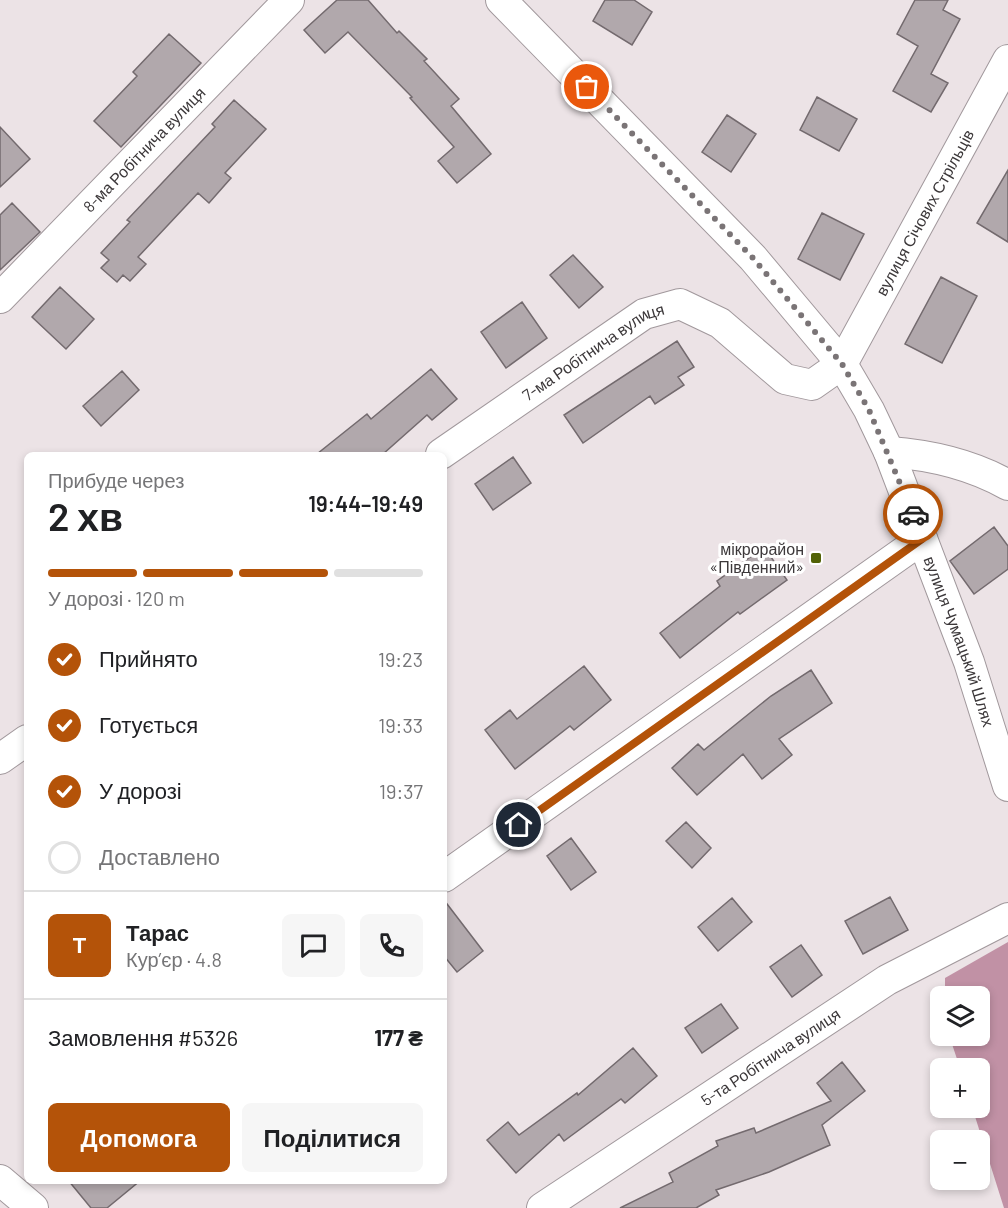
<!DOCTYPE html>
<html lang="uk">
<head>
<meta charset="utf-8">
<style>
	body { margin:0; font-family:Barlow,sans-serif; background:#f6f6f6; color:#202124; height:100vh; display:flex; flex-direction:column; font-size:22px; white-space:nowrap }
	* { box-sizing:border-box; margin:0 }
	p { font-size:20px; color:#757577 }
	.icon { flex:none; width:33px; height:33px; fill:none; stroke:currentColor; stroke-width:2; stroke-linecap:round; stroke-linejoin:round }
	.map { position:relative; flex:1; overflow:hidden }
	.details { position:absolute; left:24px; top:452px; width:423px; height:732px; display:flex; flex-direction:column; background:#fff; border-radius:9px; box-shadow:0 3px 9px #0003 }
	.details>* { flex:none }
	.controls { position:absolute; left:930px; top:986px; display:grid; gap:12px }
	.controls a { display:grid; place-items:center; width:60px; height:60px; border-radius:9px; background:#fff; box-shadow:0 3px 9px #0003; font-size:30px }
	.pin { position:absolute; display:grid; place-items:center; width:51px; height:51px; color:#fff; margin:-26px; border:3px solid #fff; border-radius:50%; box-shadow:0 2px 6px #0007 }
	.courier { position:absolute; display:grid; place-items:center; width:60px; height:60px; margin:-30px; border:4px solid #b45309; border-radius:50%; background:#fff; color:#222; box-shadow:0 2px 8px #0007 }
	.summary em { font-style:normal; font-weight:600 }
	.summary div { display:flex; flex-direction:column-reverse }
	.summary { display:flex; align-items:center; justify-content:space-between; height:102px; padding:0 24px }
	h1 { font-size:39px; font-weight:600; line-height:45px }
	.bar { display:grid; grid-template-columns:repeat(4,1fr); gap:9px 6px; align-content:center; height:72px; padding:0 24px }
	.bar i { height:8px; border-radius:4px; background:#e0e0e0 }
	.bar .on { background:#b45309 }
	.bar p { grid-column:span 4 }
	.line { display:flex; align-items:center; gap:15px; padding:0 24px; border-top:2px solid #e0e0e0 }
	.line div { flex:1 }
	.round { display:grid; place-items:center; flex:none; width:63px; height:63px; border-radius:9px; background:#f6f6f6 }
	ol { padding:0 24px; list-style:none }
	li { display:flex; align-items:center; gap:18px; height:66px }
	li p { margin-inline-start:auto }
	li .icon { padding:6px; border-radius:50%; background:#b45309; color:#fff; stroke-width:4 }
	li:last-child { color:#757577 }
	li i { width:33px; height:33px; border:3px solid #e0e0e0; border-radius:50% }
	.primary-button { display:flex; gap:12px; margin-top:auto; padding:12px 24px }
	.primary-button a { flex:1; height:69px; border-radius:9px; background:#b45309; color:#fff; font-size:24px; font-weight:600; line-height:69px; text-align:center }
	.primary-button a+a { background:#f6f6f6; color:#202124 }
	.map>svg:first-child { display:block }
	.forest { fill:#c191a5 }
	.building { fill:#b1a8ac; stroke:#736a6e; stroke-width:1.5 }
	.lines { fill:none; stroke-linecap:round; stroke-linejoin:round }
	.minor-casing { stroke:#a1989c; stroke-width:32 }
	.minor { stroke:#fff; stroke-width:30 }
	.done { stroke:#7a7476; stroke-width:6; stroke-dasharray:0 10.8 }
	.route { stroke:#b45309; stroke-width:8 }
	.poi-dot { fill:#526206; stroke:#fff; stroke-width:2 }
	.labels { text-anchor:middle; stroke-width:6; stroke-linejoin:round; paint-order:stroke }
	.street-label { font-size:16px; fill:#3c383a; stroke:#fff }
	.poi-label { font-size:16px; fill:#3c383a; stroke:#fff; text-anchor:end }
</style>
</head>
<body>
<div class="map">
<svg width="1008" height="1208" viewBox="0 0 1008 1208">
	<rect width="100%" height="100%" fill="#ece3e6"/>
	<path class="forest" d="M1008 942V1208H1004L972 1107H980V1068H960L949 1035H980V996H945V978Z"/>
	<path class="building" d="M337 0H368L397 33 399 31 427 59 424 61 459 99 451 106 491 154 457 183 438 161 454 147 410 98 412 97 348 32 325 53 304 30Z
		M605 0H634L652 12 632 45 593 21Z
		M915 0H948L943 10 960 19 931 74 948 83 931 112 893 91 918 46 897 34Z
		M169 34 201 63 121 147 94 121 137 76 133 72Z
		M817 97 857 119 839 151 800 130Z
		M234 100 266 129 225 173 231 178 209 203 198 193 138 257 146 264 130 281 123 275 117 282 101 268 109 260 101 253 130 222 127 220 215 127 212 124Z
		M727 115 756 134 731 172 702 152Z
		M0 127 30 159 0 187Z
		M1008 170V242L977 223Z
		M12 203 40 232 0 270V215Z
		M822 213 864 234 840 280 798 259Z
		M573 255 603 287 579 308 550 275Z
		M941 277 977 296 942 363 905 344Z
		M60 287 94 319 66 349 32 317Z
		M522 302 547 338 506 368 481 332Z
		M677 341 694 367 678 377 684 385 655 404 650 396 583 443 564 415Z
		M431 369 457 399 432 420 427 415 383 454H317L367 414 371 419Z
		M122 371 139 390 101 426 83 406Z
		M513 457 531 483 493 510 475 484Z
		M994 527 1008 546V569L974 594 950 561Z
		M764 547 787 580 740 614 738 612 680 658 660 633 720 586 717 581Z
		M584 666 611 700 574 730 570 726 515 769 485 730 510 710 517 719Z
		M811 670 832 703 779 739 792 755 762 779 743 754 697 795 672 768 698 744 704 750 771 696Z
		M686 822 711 848 692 868 666 841Z
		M571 838 596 872 571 890 547 856Z
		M890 897 908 930 863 954 845 921Z
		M732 898 752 922 718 951 698 927Z
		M444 900 483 951 457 972 444 956Z
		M801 945 822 975 792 997 770 967Z
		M721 1004 738 1028 702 1053 685 1028Z
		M633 1048 657 1076 625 1103 621 1099 564 1141 559 1134 516 1173 487 1140 508 1122 519 1135 577 1093 578 1095Z
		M842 1062 865 1091 822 1125 830 1145 769 1172 716 1190 719 1195 696 1208H620L673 1182 669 1173 718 1146 716 1141 754 1128 756 1133 831 1101 817 1083Z
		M68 1180H141L107 1208H91Z"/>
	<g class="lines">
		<g class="minor-casing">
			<g id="minor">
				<path id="s1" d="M501 0 753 258 842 364 869 410 889 452 969 662 1008 786"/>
				<path id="s2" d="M0 298 289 0"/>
				<path d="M889 452C931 455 971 464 1008 485"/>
				<path id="s3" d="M441 454 644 314 680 304 720 323 785 379 812 385 842 364 1008 60"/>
				<path d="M0 759 27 740"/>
				<path d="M444 877 922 539"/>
				<path d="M0 1180 33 1208"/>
				<path id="s4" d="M542 1208 887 980 1008 918"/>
			</g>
		</g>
		<use href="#minor" class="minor"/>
	</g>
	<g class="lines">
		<path class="done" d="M587 87 753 258 842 364 869 410 913 514"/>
		<path class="route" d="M519 825 922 539 913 514"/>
	</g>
	<rect class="poi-dot" x="810" y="552" width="12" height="12" rx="3"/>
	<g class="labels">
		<g class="street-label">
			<text dy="6" stroke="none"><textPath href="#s2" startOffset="207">8-ма Робітнича вулиця</textPath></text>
			<text dy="6" stroke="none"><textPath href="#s3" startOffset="651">вулиця Січових Стрільців</textPath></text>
			<text dy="6" stroke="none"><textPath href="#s3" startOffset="184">7-ма Робітнича вулиця</textPath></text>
			<text dy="6" stroke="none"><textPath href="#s1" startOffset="801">вулиця Чумацький Шлях</textPath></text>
			<text dy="6" stroke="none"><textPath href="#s4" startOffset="274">5-та Робітнича вулиця</textPath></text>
		</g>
		<g class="poi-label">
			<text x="804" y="555">мікрорайон<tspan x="804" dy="18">«Південний»</tspan></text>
		</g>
	</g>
</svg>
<div class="controls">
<a><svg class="icon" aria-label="layers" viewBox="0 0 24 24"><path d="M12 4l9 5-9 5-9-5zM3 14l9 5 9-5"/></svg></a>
<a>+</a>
<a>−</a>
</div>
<div class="pin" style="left:587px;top:87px;background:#ea580c"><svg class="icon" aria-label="bag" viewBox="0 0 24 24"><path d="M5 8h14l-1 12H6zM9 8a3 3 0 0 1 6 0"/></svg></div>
<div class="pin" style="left:519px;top:825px;background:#1f2937"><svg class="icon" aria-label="home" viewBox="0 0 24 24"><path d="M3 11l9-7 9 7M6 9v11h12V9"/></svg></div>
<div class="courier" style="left:913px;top:514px"><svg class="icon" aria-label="car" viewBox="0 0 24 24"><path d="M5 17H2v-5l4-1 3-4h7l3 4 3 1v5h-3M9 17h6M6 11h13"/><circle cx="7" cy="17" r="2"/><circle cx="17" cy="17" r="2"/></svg></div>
<section class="details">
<div class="summary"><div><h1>2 хв</h1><p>Прибуде через</p></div><em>19:44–19:49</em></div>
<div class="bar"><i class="on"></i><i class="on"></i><i class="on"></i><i></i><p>У дорозі · 120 m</p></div>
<ol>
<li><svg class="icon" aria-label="check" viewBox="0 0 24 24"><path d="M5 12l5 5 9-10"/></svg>Прийнято<p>19:23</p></li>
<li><svg class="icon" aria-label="check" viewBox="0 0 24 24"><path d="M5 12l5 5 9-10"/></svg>Готується<p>19:33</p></li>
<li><svg class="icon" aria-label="check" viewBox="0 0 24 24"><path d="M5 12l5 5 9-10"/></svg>У дорозі<p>19:37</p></li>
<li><i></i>Доставлено</li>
</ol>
<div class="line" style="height:108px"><b class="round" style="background:#b45309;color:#fff">Т</b><div><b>Тарас</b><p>Кур’єр · 4.8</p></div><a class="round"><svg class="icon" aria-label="chat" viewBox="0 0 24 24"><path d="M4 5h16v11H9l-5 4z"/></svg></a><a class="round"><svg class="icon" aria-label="phone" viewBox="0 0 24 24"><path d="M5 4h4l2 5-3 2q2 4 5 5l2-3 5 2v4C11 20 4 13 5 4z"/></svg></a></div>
<div class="line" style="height:78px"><div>Замовлення #5326</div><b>177 ₴</b></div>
<div class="primary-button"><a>Допомога</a><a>Поділитися</a></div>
</section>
</div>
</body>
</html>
